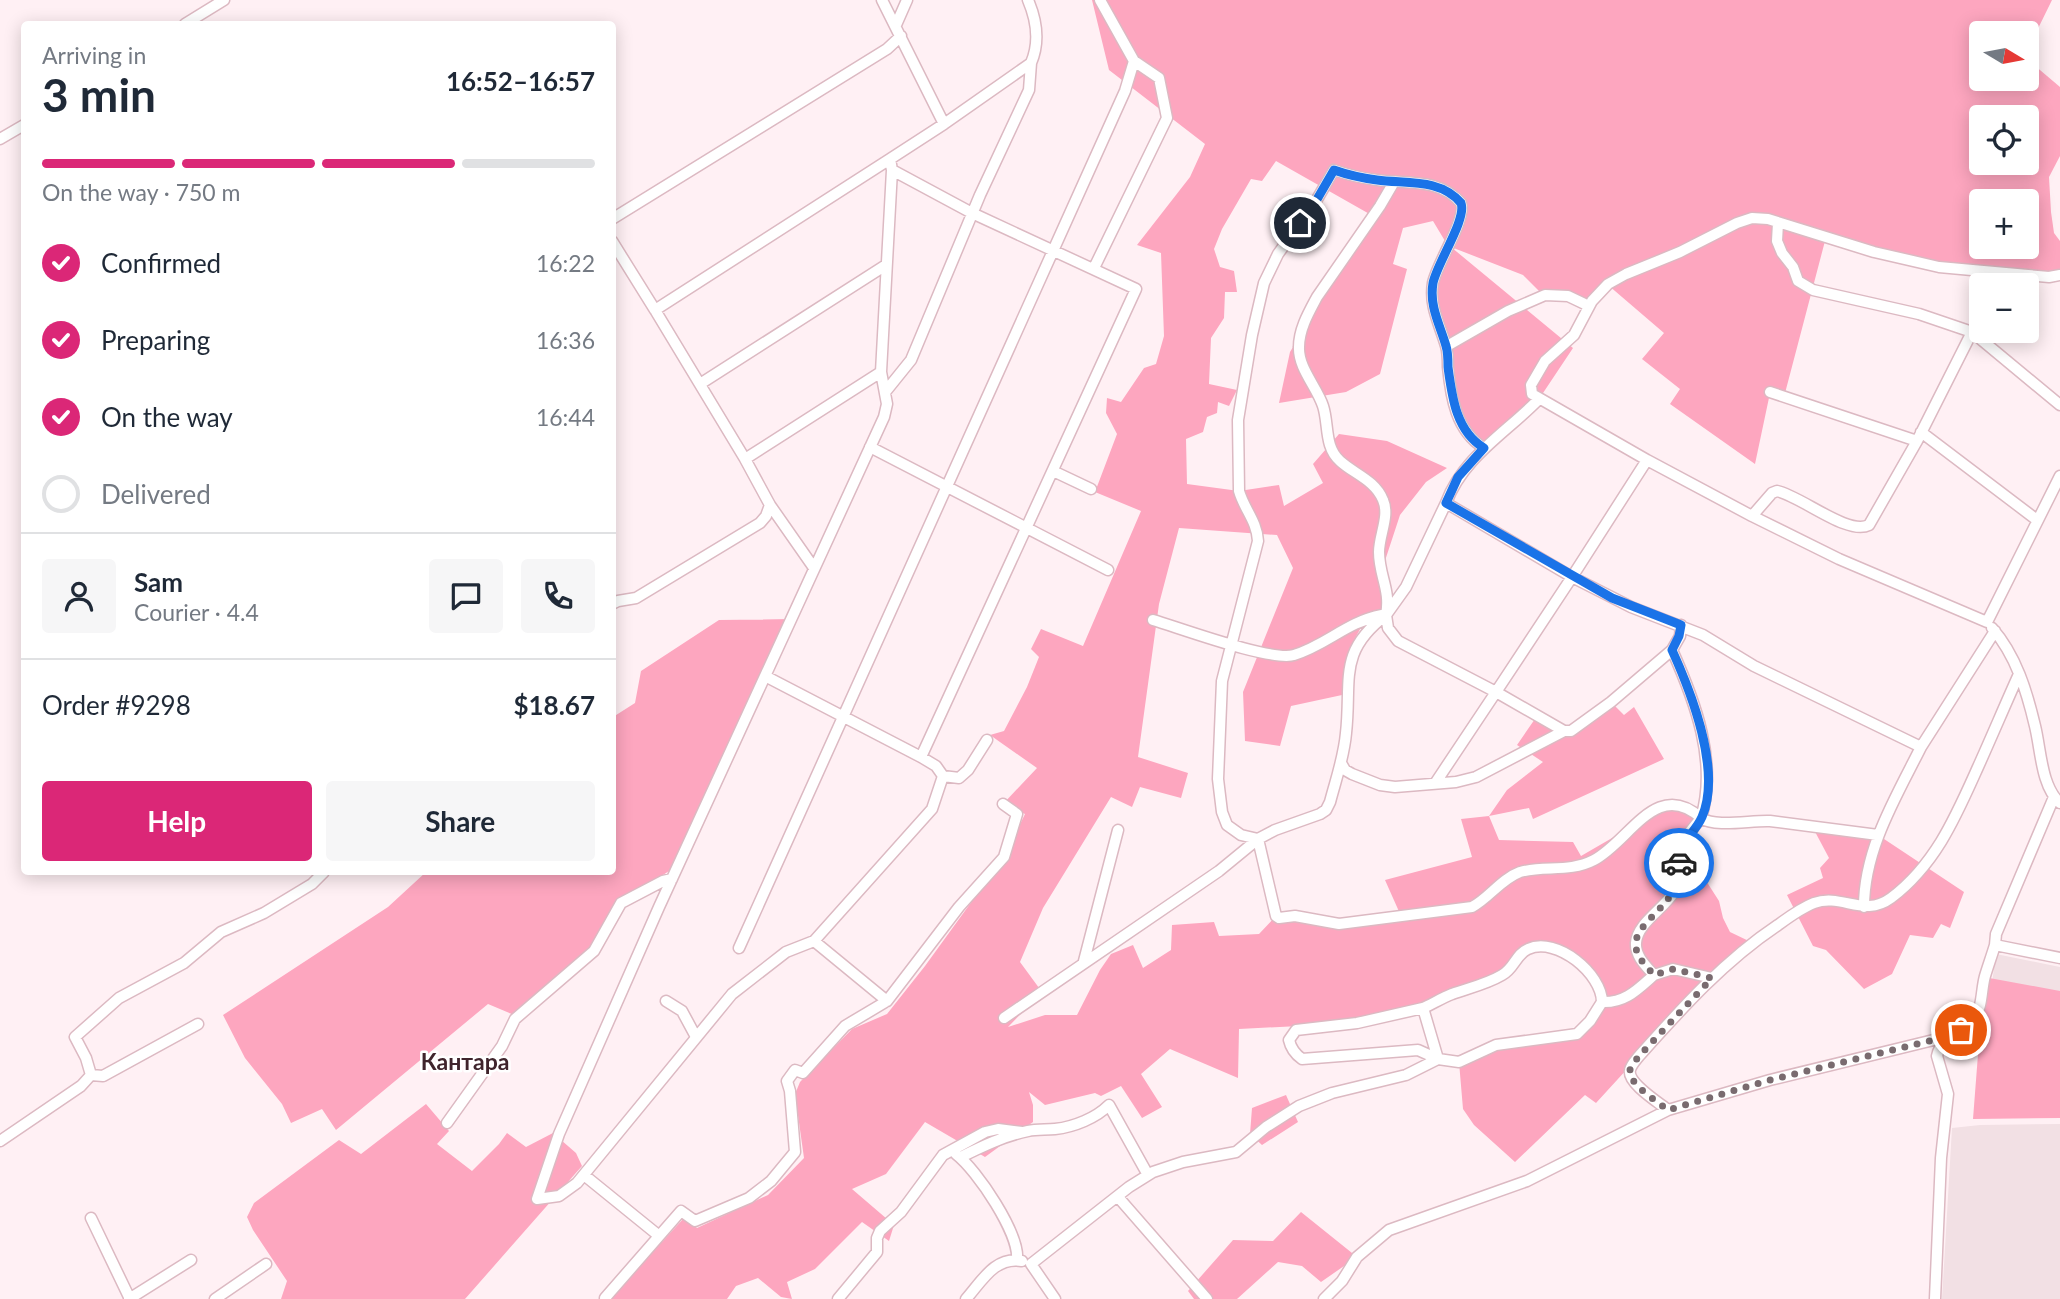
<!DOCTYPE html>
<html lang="en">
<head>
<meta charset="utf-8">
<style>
	body { margin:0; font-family:Lato,sans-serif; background:#f6f6f7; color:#1f2937; height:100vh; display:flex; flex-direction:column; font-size:26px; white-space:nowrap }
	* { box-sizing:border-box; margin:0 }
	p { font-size:23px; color:#747a83 }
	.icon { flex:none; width:38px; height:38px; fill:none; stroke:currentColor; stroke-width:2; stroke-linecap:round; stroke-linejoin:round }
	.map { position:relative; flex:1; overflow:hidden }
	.drawer { position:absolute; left:21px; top:21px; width:595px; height:854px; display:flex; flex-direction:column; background:#fff; border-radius:7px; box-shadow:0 4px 18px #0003 }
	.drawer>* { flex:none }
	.needle { width:46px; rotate:100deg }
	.fabs { position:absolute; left:1969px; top:21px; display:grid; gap:14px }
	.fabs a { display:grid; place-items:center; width:70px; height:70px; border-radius:7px; background:#fff; box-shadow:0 4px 18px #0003; font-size:35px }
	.pin { position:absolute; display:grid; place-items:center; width:60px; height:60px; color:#fff; margin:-30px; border:4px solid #fff; border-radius:50%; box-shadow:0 2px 7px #0007 }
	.courier { position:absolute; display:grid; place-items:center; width:70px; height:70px; margin:-35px; border:5px solid #1a73e8; border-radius:50%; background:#fff; color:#222; box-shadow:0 2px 9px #0007 }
	.head em { font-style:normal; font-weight:700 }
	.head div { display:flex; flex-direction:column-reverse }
	.head { display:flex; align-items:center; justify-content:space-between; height:119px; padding:0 21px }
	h1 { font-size:46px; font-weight:700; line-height:52px }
	.bar { display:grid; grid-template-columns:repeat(4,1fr); gap:10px 7px; align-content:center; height:84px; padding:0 21px }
	.bar i { height:9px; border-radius:5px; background:#e0e1e3 }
	.bar .selected { background:#db2777 }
	.bar p { grid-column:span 4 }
	.line { display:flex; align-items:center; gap:18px; padding:0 21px; border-top:2px solid #e0e1e3 }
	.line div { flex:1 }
	.round { display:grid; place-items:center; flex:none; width:74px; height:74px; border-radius:7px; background:#f6f6f7 }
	ol { padding:0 21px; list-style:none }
	li { display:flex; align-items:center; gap:21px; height:77px }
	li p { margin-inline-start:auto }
	li .icon { padding:7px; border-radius:50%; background:#db2777; color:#fff; stroke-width:4 }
	li:last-child { color:#747a83 }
	li i { width:38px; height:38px; border:4px solid #e0e1e3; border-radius:50% }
	.button { display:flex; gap:14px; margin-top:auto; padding:14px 21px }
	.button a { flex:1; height:80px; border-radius:7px; background:#db2777; color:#fff; font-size:28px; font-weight:700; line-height:80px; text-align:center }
	.button a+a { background:#f6f6f7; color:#1f2937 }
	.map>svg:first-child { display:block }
	.built { fill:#f2e0e4 }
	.forest { fill:#fda6bf; fill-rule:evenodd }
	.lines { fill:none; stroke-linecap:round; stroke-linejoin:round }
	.street-casing { stroke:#dcb9c2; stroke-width:13 }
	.street { stroke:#fff; stroke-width:10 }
	.done { stroke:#796b6f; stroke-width:7; stroke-dasharray:0 12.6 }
	.route { stroke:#1a73e8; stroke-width:9 }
	.labels { text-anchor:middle; stroke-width:5; stroke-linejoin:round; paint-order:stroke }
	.neighbourhood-label { font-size:23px; font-weight:bold; fill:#3f242c; stroke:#fff }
</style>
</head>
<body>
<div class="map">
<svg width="2060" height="1299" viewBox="0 0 2060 1299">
	<rect width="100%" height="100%" fill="#fff0f4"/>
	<path class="built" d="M1996 954 2060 967V995L1992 983Z
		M2060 1124V1299H1942L1952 1128 1980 1125Z"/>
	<path class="forest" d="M1092 0H2052L2027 51 2026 33H1981V79H2026L2027 59 2060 87V156L2049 177 2051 212 2054 233 2060 241V276L1972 270 1825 241 1784 397 1770 393 1755 464 1670 404 1680 389 1642 359 1664 333 1608 285 1592 301 1543 295 1523 275 1451 247 1573 348 1539 399 1484 448 1462 427 1432 294 1448 246 1433 221 1403 228 1393 264 1407 269 1380 374 1346 392 1279 403 1290 352 1373 216 1276 161 1262 181 1251 179 1222 229 1214 249 1220 267 1234 271 1237 292H1225L1224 318 1211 338 1209 384 1237 390 1229 406 1218 402 1217 413 1207 417 1203 432 1186 439 1187 484 1239 491 1279 485 1284 506 1323 483 1313 464 1339 434 1387 441 1447 468 1426 482 1400 515 1378 582 1386 615 1365 621C1349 647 1343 664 1342 695L1291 706 1280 746 1245 741 1243 692 1293 568 1277 535 1179 528 1159 604 1138 757 1188 773 1181 798 1140 787 1132 807 1111 797 1043 908 1020 962 1042 992 1008 1027 1045 1015H1077L1100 970 1111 954 1133 945 1143 968 1171 950 1172 925 1214 922 1219 936 1259 934 1276 916 1322 922 1401 916 1385 880 1472 857 1461 819 1489 816 1507 790 1543 762 1517 745 1537 716 1564 731 1611 702 1624 715 1634 707 1664 759 1533 819 1529 808 1489 816 1499 840 1573 842 1581 856 1669 805 1701 818 1681 845 1679 880 1698 884 1703 876 1719 901 1723 918 1730 932 1753 943 1639 1056 1596 1103 1585 1095 1515 1162 1474 1125 1463 1109 1459 1062 1496 1045 1577 1034 1602 996 1572 956 1529 949 1514 965 1451 995 1357 1023 1239 1029 1238 1078 1170 1049 1141 1074 1162 1107 1142 1118 1121 1086 1101 1096 1095 1093 1045 1105 1029 1092 1033 1105V1122L985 1157 925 1122 886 1174 852 1189 894 1225 889 1241 862 1222 815 1269 787 1282 792 1299 781 1297 758 1278 736 1286 727 1299H607L615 1293 684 1218 697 1228 768 1195 804 1158 795 1094 800 1082 852 1029 887 1014 925 966 1004 857 1025 814 1003 804 1037 768 990 735 1004 731 1027 687 1039 657 1031 649 1041 629 1083 646 1141 511 1095 492 1117 434 1106 413 1107 398 1121 402 1144 368 1156 364 1164 336 1161 253 1137 245 1190 177 1205 144 1109 70ZM1981 117H2026V163H1981ZM1981 201H2026V247H1981Z
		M791 619 675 867 621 903 589 951 514 1015 488 1004 336 1130 322 1109 291 1123 282 1104 245 1058 223 1015 388 907 426 872H612L613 717 635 703 641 671 719 620Z
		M1812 826 1878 835 1964 892 1950 928 1941 924 1933 938 1910 935 1892 974 1864 989 1826 950 1813 946 1787 895 1823 878 1820 868 1829 858Z
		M1984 977 2060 991V1118L1973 1119Z
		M1286 1095 1298 1122 1262 1145 1250 1134 1252 1108Z
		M426 1104 449 1131 437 1144 472 1171 499 1144 507 1133 526 1147 553 1133 576 1153 582 1166 465 1299H281L287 1281 253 1230 247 1217 254 1203 339 1140 361 1154Z
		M1301 1212 1357 1257 1321 1282 1302 1266 1278 1262 1237 1299H1194L1188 1291 1233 1240 1273 1241Z"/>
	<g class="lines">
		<g class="street-casing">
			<path id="street" d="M1028 0C1037 21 1040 42 1031 63
				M185 24 224 0
				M896 25 907 0
				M0 139 24 125
				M892 170 972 213 1136 289 921 757
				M612 219 887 49 901 36
				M1778 223 1777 241 1782 253 1793 267 1798 281 1813 290 1919 314 1972 332 2060 405
				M612 241 655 310
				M1094 268 1167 118 1159 78 1134 61
				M1972 332 1917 441 1869 525C1848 536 1801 496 1777 491L1772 493 1752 516 1839 559 1987 622 2060 476
				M1447 346 1508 311 1545 295 1568 296 1589 306
				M881 372 887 404 884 417 659 907 559 1134 537 1199 559 1196 577 1183 732 994 786 952 814 941 932 809 943 776 959 778 968 770 987 740
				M700 384 886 265
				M886 391 911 360 980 195 1029 90 1031 63 944 124
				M1770 392 1917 441
				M1539 399C1506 433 1463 457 1446 503L1572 577 1496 692 1564 731H1571L1611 702 1672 650
				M1921 432 2037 520
				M870 447 1108 570
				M745 459 655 310 890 159
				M1647 460 1572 577 1631 607 1703 635 1754 666 1921 747 1995 631
				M1053 471 1091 489
				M770 505 814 568
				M1752 516 1647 460 1532 394 1531 385 1545 361 1574 335 1592 301 1608 284 1626 274 1680 252 1737 223 1752 218 1768 219 1874 252 1939 267 2049 277 2060 275
				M612 604 618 601 636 598 760 523 766 516 770 505 745 459 881 372 892 170 890 159 944 124 882 0
				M1153 620C1180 628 1272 662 1294 655 1327 645 1346 622 1382 615
				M1681 625 1680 636 1672 650C1695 701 1718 762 1701 818 1716 828 1751 820 1770 821L1878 835
				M1992 628C2016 655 2027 692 2035 726 2041 750 2041 786 2060 803
				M765 676 921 757 936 766 943 776
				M1341 763 1345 770 1352 774 1380 785 1395 787 1456 782 1476 777 1564 731
				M1436 782 1496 692 1398 641 1388 628 1386 615 1406 587 1446 503
				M2054 797 1996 934 1995 945 2060 958
				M1258 839 1241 835 1227 825 1222 812 1218 779 1222 681 1258 541C1257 521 1244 509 1239 491L1238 420 1252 335 1264 283 1278 254 1316 201 1334 170C1348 175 1362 178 1377 180 1407 184 1440 178 1461 203 1467 219 1437 263 1433 283 1429 306 1440 325 1446 346 1448 352 1448 360 1448 367 1451 397 1456 431 1484 448
				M1258 839 1276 916 1279 918 1295 916 1339 924 1472 907C1489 898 1501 879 1520 872 1545 865 1569 873 1594 860 1630 841 1656 778 1701 818 1694 827 1683 838 1680 849 1676 864 1683 877 1674 892 1665 908 1637 923 1636 943 1635 956 1646 966 1654 975L1673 969 1712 978
				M1864 907C1864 849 1896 797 1921 747
				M814 941 887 1001
				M739 948 1125 91 1134 61 1100 0
				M1084 961 1118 830
				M666 1001 682 1011 696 1037
				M1602 1002 1590 1021 1577 1034 1496 1045 1459 1062 1438 1059 1423 1008C1432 1004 1442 998 1452 994 1469 988 1487 984 1502 975 1514 969 1516 954 1528 949 1557 936 1602 974 1602 1002 1625 1003 1637 990 1654 975
				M1004 1018 1219 871 1258 839 1275 830 1320 814 1326 810 1330 802C1336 779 1344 757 1346 733 1352 680 1337 652 1386 615 1391 590 1379 576 1379 552 1379 535 1390 516 1383 500 1375 480 1354 474 1340 461 1324 447 1329 424 1323 406 1317 387 1298 368 1299 347 1299 329 1309 312 1317 297L1380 206 1394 182
				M1950 1036 1770 1080 1668 1110C1658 1102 1627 1083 1630 1070 1631 1065 1636 1060 1639 1056 1682 1008 1724 961 1778 925 1789 917 1801 908 1814 903 1842 893 1864 918 1891 898 1936 864 1956 816 1978 767 1992 736 2005 705 2019 674
				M91 1075 103 1076 198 1024
				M447 1123 502 1046 515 1019 594 951 621 903 663 881 672 879
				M0 1141 81 1086 91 1075 86 1058 75 1037 119 998 184 963 221 932 264 913 312 884 324 872
				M956 1154C977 1170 1020 1234 1017 1260
				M961 1157C983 1146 1004 1136 1028 1131 1037 1129 1046 1130 1055 1129 1074 1127 1096 1118 1109 1105L1148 1175
				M584 1175 658 1235
				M1118 1197 1207 1299
				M91 1218 130 1299
				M605 1298 681 1211 695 1221 749 1198 771 1181 795 1152 790 1091 787 1081 795 1070 803 1073 845 1026 887 1001 959 907 1004 857 1017 814 1003 804
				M129 1299 191 1260
				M215 1299 266 1264
				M838 1299 877 1252V1238L880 1231 901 1212 943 1155 985 1132 998 1129 1022 1132
				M966 1299C982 1281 995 1256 1022 1261
				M1055 1299 1031 1264 1129 1187 1153 1172 1183 1162 1236 1152 1266 1127 1299 1106 1332 1093 1406 1075 1438 1059 1418 1050 1302 1059C1295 1054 1291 1049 1289 1040L1296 1030 1357 1023 1423 1008
				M1324 1299 1342 1281 1357 1257 1389 1230 1527 1181 1668 1110
				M1935 1299 1941 1158 1948 1094 1937 1056C1941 1036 1963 1033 1974 1018 1983 1007 1981 990 1985 976 1988 966 1992 955 1995 945"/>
		</g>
		<use href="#street" class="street"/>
	</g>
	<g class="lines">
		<path class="done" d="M1679 863C1683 906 1631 921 1636 948 1638 959 1647 967 1654 975L1673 969 1712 978 1639 1056C1636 1060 1631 1065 1630 1070 1627 1083 1658 1102 1668 1110L1770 1080 1950 1036 1961 1030"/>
		<path class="route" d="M1300 223 1316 201 1334 170C1348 175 1362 178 1377 180 1406 184 1440 178 1461 203 1467 219 1437 263 1433 283 1429 306 1440 325 1446 346 1448 352 1448 360 1448 367 1452 397 1456 431 1484 448L1458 477 1446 503 1612 598 1681 625 1679 636 1672 650C1691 692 1722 771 1702 817 1694 835 1678 842 1679 863"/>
	</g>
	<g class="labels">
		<g class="neighbourhood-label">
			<text x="465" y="1070">Кантара</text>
		</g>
	</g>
</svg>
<div class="fabs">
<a><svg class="needle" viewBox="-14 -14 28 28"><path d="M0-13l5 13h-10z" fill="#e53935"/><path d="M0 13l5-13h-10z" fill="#747a83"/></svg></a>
<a><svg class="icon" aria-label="locate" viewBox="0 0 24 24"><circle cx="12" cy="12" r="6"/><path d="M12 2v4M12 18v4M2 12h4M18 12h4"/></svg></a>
<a>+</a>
<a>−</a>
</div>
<div class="pin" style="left:1961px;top:1030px;background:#ea580c"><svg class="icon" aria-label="bag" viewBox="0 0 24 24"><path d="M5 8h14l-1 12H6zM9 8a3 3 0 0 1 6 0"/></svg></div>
<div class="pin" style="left:1300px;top:223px;background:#1f2937"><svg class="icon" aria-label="home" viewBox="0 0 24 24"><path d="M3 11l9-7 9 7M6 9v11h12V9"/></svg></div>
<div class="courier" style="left:1679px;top:863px"><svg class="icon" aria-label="car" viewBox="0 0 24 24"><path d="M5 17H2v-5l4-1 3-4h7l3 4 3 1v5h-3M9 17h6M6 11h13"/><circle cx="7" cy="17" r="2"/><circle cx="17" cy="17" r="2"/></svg></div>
<section class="drawer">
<div class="head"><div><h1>3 min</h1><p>Arriving in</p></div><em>16:52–16:57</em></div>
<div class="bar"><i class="selected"></i><i class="selected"></i><i class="selected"></i><i></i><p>On the way · 750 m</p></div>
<ol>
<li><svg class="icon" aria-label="check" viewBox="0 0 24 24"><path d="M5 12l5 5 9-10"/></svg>Confirmed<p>16:22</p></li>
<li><svg class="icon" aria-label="check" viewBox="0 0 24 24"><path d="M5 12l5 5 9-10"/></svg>Preparing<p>16:36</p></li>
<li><svg class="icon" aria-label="check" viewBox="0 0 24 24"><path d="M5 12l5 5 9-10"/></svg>On the way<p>16:44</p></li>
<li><i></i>Delivered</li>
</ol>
<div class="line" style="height:126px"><a class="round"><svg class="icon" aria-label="person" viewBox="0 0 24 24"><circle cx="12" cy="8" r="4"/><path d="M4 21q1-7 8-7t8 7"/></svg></a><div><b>Sam</b><p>Courier · 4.4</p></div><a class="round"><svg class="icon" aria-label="chat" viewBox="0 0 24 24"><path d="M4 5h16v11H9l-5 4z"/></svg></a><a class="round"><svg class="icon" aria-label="phone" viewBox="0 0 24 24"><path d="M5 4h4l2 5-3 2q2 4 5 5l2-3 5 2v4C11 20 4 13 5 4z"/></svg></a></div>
<div class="line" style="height:91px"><div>Order #9298</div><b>$18.67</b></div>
<div class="button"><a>Help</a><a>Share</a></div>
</section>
</div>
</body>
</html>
